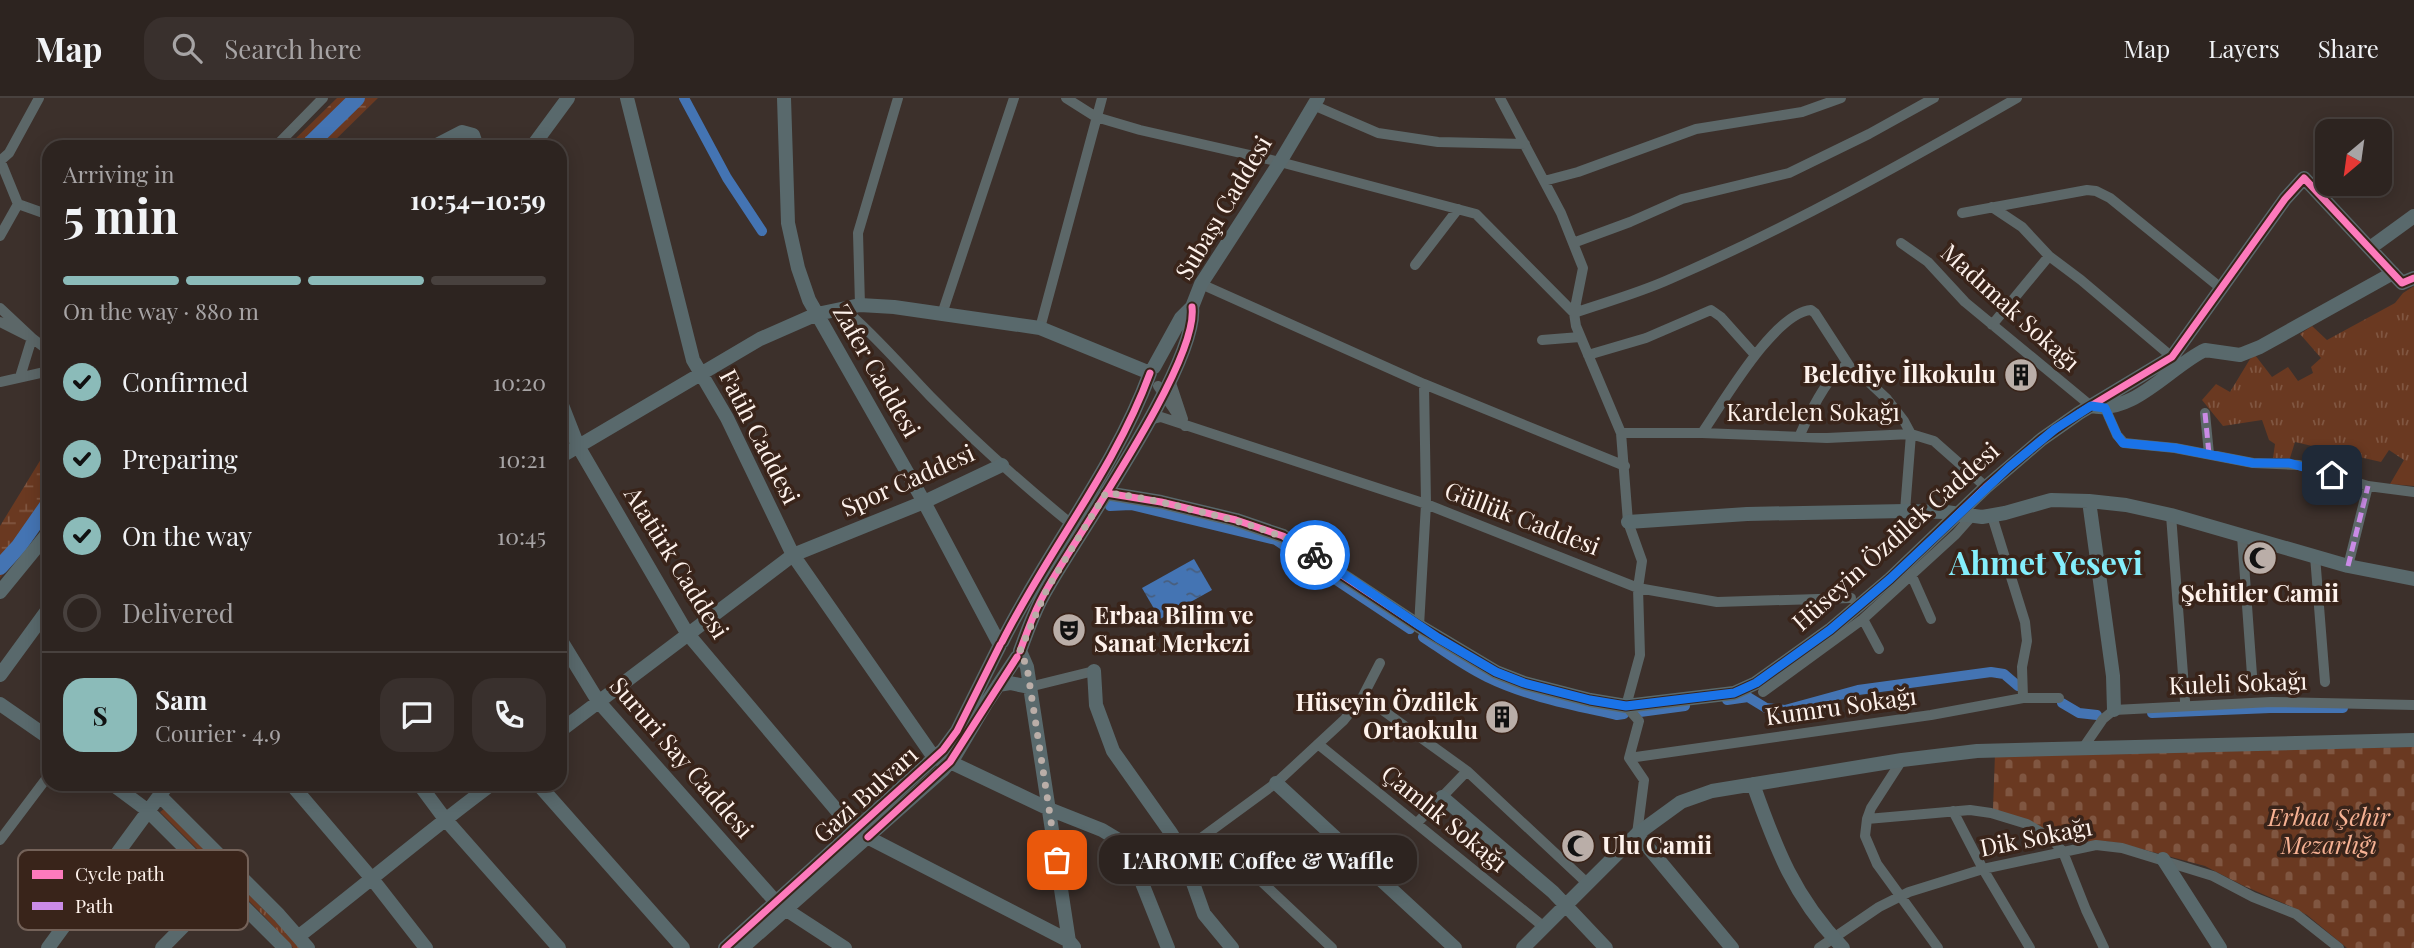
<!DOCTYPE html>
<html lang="en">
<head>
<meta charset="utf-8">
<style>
	body { margin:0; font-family:"Playfair Display",serif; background:#39302d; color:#f1f3f6; height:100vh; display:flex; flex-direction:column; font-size:26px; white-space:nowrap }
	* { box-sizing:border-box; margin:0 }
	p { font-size:23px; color:#a7a4a5 }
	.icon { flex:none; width:38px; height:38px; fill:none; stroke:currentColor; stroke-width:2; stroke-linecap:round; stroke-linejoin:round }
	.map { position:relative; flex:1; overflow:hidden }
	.sheet { position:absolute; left:42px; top:42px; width:525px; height:651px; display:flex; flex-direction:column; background:#2d2420; border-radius:21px; box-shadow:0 4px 18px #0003,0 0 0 2px #48413e }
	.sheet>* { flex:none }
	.needle { width:46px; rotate:209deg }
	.controls { position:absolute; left:2315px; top:21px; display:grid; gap:14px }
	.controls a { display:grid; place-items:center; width:77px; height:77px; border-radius:14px; background:#2d2420; box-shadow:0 4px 18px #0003,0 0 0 2px #48413e; font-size:35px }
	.pin { position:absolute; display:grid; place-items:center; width:60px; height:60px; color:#fff; margin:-30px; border-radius:14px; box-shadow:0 4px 10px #0006 }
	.courier { position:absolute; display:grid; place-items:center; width:70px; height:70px; margin:-35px; border:5px solid #1a73e8; border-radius:50%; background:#fff; color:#222; box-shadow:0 2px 9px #0007 }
	.bubble { position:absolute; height:49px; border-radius:21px; background:#2d2420; box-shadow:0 4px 18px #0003,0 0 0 2px #48413e; font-size:23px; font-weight:700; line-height:49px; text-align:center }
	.summary em { font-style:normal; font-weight:700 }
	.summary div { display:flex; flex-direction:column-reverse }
	.summary { display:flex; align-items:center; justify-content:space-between; height:119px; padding:0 21px }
	h1 { font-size:46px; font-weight:700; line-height:52px }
	.bar { display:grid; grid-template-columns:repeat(4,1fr); gap:10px 7px; align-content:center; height:84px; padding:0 21px }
	.bar i { height:9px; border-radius:5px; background:#48413e }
	.bar .active { background:#8bbbb9 }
	.bar p { grid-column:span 4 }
	.line { display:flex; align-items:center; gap:18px; padding:0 21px; border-top:2px solid #48413e }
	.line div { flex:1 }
	.round { display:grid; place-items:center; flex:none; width:74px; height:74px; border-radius:21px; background:#39302d }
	ol { padding:0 21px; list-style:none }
	li { display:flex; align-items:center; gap:21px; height:77px }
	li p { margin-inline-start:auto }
	li .icon { padding:7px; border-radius:50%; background:#8bbbb9; color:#111; stroke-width:4 }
	li:last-child { color:#a7a4a5 }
	li i { width:38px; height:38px; border:4px solid #48413e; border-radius:50% }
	header { display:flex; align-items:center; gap:42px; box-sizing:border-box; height:98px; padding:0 35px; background:#2d2420; border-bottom:2px solid #48413e }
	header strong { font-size:33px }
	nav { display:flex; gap:38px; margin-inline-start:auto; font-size:24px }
	.search { width:490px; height:63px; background:#39302d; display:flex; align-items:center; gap:18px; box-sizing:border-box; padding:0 24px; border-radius:21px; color:#a7a4a5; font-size:26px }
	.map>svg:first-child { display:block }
	.grass { fill:url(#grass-tufts) }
	.wetland { fill:url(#wetland-marsh) }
	.cemetery { fill:url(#cemetery-stones) }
	.water { fill:url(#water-ripples) }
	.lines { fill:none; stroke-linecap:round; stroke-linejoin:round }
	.canal { stroke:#4474b3; stroke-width:10 }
	.river { stroke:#4474b3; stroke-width:16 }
	.street { stroke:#5c6768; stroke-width:10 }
	.secondary { stroke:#59696c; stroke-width:14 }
	.quiet { stroke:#ca8be6; stroke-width:5; stroke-dasharray:10 5; stroke-linecap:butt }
	.cycleway-casing { stroke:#39241a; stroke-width:11 }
	.cycleway { stroke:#fd7abc; stroke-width:7 }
	.done { stroke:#baaea8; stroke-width:7; stroke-dasharray:0 12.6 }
	.route { stroke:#1a73e8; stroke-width:9 }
	.labels { text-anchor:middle; stroke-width:7; stroke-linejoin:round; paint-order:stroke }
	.street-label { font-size:24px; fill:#fef2ec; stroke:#39241a }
	.poi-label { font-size:24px; font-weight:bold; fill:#fef2ec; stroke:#39241a; text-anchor:end }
	.park-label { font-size:24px; font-style:italic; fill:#f7b294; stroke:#39241a }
	.district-label { font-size:32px; font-weight:bold; fill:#84eefc; stroke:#39241a }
	.key { fill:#39241a; stroke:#746259; stroke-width:2 }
	.key-label { font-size:19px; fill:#fef2ec }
</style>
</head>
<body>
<header>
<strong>Map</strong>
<div class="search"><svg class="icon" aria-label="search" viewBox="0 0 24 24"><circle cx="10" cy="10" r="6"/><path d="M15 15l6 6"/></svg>Search here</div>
<nav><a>Map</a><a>Layers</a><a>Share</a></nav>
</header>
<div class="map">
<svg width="2414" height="850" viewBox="0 0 2414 850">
	<defs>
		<pattern id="grass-tufts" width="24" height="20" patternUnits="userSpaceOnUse" patternTransform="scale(1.75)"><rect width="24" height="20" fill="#6a3921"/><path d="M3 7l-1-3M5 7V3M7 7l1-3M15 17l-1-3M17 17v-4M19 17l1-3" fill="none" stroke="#805641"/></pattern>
		<pattern id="wetland-marsh" width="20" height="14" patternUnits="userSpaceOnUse" patternTransform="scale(1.75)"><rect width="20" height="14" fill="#6a3921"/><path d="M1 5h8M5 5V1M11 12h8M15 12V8" fill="none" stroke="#805641"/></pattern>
		<pattern id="cemetery-stones" width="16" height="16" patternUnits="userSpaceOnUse" patternTransform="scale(1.75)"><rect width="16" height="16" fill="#6a3921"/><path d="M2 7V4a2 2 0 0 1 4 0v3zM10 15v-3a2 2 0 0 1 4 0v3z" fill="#805641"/></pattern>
		<pattern id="water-ripples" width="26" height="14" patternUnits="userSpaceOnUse" patternTransform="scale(1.75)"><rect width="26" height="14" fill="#4474b3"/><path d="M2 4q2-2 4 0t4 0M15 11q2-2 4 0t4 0" fill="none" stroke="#485e7d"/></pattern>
	</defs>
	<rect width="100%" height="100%" fill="#3c302b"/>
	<path class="grass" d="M2414 188V388L2390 386 2404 362 2389 352 2381 364 2295 344 2290 360H2273L2275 346 2269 342 2262 322 2223 328 2202 302 2216 286 2230 294 2250 261 2255 257 2272 279 2288 269 2298 283 2313 275 2311 269 2321 260 2300 236 2312 228 2327 242 2395 205 2403 195Z
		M164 711 286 834 299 850H293L264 818 160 714Z"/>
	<path class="wetland" d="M337 0H378L328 49H287Z
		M49 348V420L0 480V428Z"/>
	<path class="cemetery" d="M2414 649V850H2347L2307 817 2292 809 2242 787 2205 768 2119 745 2104 743 2064 744 2024 721 1993 711 1995 656Z"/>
	<path class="water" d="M1194 461 1212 492 1160 521 1142 490Z"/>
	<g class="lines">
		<path class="canal" d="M684 0 727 80 762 133
			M1110 408 1131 407 1276 442 1410 531
			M1423 539C1444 553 1464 568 1487 579 1528 599 1573 607 1617 617L1624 616
			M1727 602 1748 599 1766 610 1785 612 1858 592 1991 574 2004 576 2018 588
			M2062 605 2079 615 2097 617
			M1640 614 1685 608
			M2152 615 2270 610H2343"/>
		<path class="river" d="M307 49 357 0
			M0 469 19 448 49 405"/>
		<path class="street" d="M1066 0 1096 19 1140 32 1280 64 1476 116 1574 215C1606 204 1639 195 1670 181 1790 129 1904 65 2017 0
			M1500 0 1561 115 1583 170 1574 215 1576 228 1621 335 1628 424 1642 463 1638 490 1640 557 1626 608 1639 623 1629 660 1644 682 1637 736
			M1313 7 1378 35 1438 44 1525 46
			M275 49 323 0
			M0 63 9 55 39 0
			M1544 83 1578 74 1696 31 1802 14 1841 0
			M18 106 49 117
			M1992 109 2022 129 2049 158 2081 182 2172 259
			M1962 115 2087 92 2096 93 2110 100 2222 191
			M0 138 18 106 0 62
			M1573 145 1630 124 1682 101 1789 75 1869 36 1934 0
			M1901 145 1928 164 1965 204 2091 308
			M1415 167 1458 111
			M1201 186 1424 286 1625 368
			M860 207 858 135 898 0
			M0 210 32 240 20 279
			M843 210C875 237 901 268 930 298 974 343 1021 385 1070 425
			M942 216 1014 0
			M0 224 32 240 49 253
			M1992 227 2049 158
			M1040 230 1102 0
			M1542 242 1580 239
			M1588 257 1646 240 1711 212 1721 219 1755 257
			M1170 282 1183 321
			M0 284 49 273
			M1158 288 1185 328
			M2105 310 2117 337 2124 345 2175 350 2253 365 2299 367 2368 388 2414 394
			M2205 315 2209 356
			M1149 322 1161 319 1426 406 1638 490 1717 504 1851 500
			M1621 335H1702L1827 340 1911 336 1934 343 1986 389
			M1702 335C1723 305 1774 215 1811 212L1815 215 1850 269
			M1799 339C1807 321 1827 276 1846 268L1857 273 1887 301 1904 323 1911 336 1905 413
			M2171 417 2185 603
			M1992 418 2025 524 2027 543 2022 569 2023 600
			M2242 438 2252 577
			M2315 458 2325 584
			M2348 468 2368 388
			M1911 476 1931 521
			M1863 521 1879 551
			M1419 528 1426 406 1424 286
			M1029 589 1094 573
			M1763 594 1863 521 1956 436 1972 418
			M1363 598 1467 673 1587 785
			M1318 646 1544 829
			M2083 650 2103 621 2114 612 2271 604 2414 607
			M1629 660 1931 617 2023 600H2059
			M1902 662 1871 710 1867 721 1865 738 1877 766 1938 850
			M1953 713 1983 771 2030 850
			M1867 721 1970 712 1991 715 2027 726 2051 740 2063 754 2086 812 2104 850
			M1417 725 1467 673
			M1210 735 1332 850
			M0 742 49 677
			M1182 754 1276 685 1344 622 1363 598 1380 565
			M1819 850 1879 809 1909 794 1983 771 2096 747 2122 750 2213 778 2253 799 2296 816 2339 850"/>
		<path class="secondary" d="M627 0 693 262 727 320 793 457 935 661
			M433 49 462 34 473 37 477 49
			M532 49 568 0
			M2370 150 2414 118
			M1154 269 1181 220 1192 209 1201 186 1280 64 1318 0
			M560 302 578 348 687 535 855 734
			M2091 308C2132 318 2171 268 2205 252L2240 257 2260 249 2393 175
			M560 359 760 241 817 216 860 207 894 209 1040 230 1150 275C1115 371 1048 452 1002 544
			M1106 395 1161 404 1236 422 1283 438 1419 528 1496 574 1524 585 1590 602 1626 608 1734 595 1756 585 1830 532 1890 481 1986 389 2042 341 2079 315 2172 259 2285 101 2304 80 2402 185 2414 180
			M2089 403 2113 578 2114 612
			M1628 424 1747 416 1905 413 1946 414 1982 419 2005 415 2051 402 2089 403 2126 407 2171 417 2348 468 2414 481
			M0 494 49 434
			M560 541 598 603 775 803
			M1094 573 1096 607 1113 653 1171 735 1182 754 1204 816 1232 850
			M0 577 49 510
			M998 587 1010 585 1029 589
			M0 606 49 640
			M560 633 793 457 924 404 1002 367
			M950 664 1049 711 1102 732 1117 741 1134 765 1168 850
			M1276 685 1455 850
			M112 686 147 712 285 850
			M291 686 373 782 426 850
			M419 686 445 721 559 850
			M538 686 683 850
			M1753 686C1776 751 1794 799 1843 850
			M159 697 279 817 308 850
			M1442 699 1553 794 1606 850
			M1637 736 1732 850
			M867 739 1069 843 1074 849
			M2163 761 2220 850
			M785 811 845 850
			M299 838C364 788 426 735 492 686
			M48 850 168 686
			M162 850 224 787
			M725 850 943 652 957 633 1000 547 924 404 809 202 798 170 788 125 784 0
			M742 850 943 672 955 658 987 604 1017 559
			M1070 850 1027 569 1020 553C1028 531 1036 509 1048 489 1079 434 1199 264 1192 209
			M1523 850 1637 736 1681 704 1712 693 1902 662 1977 653 2414 642"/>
		<path class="quiet" d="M2205 315 2209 356
			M2348 468 2368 388"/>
		<g class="cycleway-casing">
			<path id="cycleway" d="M1106 395 1161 404 1236 422 1283 438 1419 528 1496 574 1524 585 1590 602 1626 608 1734 595 1756 585 1830 532 1890 481 1986 389 2042 341 2079 315 2172 259 2285 101 2304 80 2402 185 2414 180
				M1002 544C1048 452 1115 371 1150 275
				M1020 553C1028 531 1036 509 1048 489 1079 434 1199 264 1192 209
				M868 739 950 664 1017 559
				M725 850 943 652 957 633 1000 547"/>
		</g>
		<use href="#cycleway" class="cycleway"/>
	</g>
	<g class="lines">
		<path class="done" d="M1057 762 1027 569 1020 553 1047 491 1106 395C1137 398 1167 405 1197 413 1239 423 1278 433 1315 457"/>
		<path class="route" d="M1315 457 1438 540 1496 574 1524 585 1590 602 1626 608 1734 595 1756 585 1830 532 1890 481 2009 369 2055 331 2091 308 2105 310 2117 337 2123 345 2175 350 2253 365H2289L2332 377"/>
	</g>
	<defs>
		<g id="building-disc" transform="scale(1.75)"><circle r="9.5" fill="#baaea8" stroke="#39241a"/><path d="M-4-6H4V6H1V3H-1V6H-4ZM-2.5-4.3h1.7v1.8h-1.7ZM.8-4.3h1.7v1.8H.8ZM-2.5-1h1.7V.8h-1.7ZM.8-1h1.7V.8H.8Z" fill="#111"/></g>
		<g id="mosque-disc" transform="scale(1.75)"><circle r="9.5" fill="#baaea8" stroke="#39241a"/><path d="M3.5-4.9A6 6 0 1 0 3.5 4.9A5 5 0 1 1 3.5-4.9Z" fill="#111"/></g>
		<g id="theatre-disc" transform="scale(1.75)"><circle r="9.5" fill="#baaea8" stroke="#39241a"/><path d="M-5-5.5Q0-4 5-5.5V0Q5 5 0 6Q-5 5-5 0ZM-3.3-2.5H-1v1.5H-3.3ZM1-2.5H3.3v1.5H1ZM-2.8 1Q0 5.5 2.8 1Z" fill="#111"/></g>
	</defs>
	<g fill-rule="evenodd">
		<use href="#building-disc" x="2021" y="277"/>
		<use href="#mosque-disc" x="2260" y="460"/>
		<use href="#theatre-disc" x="1069" y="532"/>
		<use href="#building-disc" x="1502" y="619"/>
		<use href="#mosque-disc" x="1578" y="748"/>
	</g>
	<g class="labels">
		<g class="street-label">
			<text transform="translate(1224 110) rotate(-59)" y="8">Subaşı Caddesi</text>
			<text transform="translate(2010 210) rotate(42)" y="8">Madımak Sokağı</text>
			<text transform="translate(876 273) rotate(60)" y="8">Zafer Caddesi</text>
			<text x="1813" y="323">Kardelen Sokağı</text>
			<text transform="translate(759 339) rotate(63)" y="8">Fatih Caddesi</text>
			<text transform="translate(908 383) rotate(-24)" y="8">Spor Caddesi</text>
			<text transform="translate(1522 421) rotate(21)" y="8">Güllük Caddesi</text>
			<text transform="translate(1896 439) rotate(-42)" y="8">Hüseyin Özdilek Caddesi</text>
			<text transform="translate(676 465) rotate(58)" y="8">Atatürk Caddesi</text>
			<text transform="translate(2238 586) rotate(-2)" y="8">Kuleli Sokağı</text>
			<text transform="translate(1841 609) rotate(-8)" y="8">Kumru Sokağı</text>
			<text transform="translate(681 660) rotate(49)" y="8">Sururi Say Caddesi</text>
			<text transform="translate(866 697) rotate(-42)" y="8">Gazi Bulvarı</text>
			<text transform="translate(1444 721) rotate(39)" y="8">Çamlık Sokağı</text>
			<text transform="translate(2036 740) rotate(-11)" y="8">Dik Sokağı</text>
		</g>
		<g class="poi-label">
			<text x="1996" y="285">Belediye İlkokulu</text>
			<text x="2260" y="504" text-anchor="middle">Şehitler Camii</text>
			<text x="1094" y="526" text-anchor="start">Erbaa Bilim ve<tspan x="1094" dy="28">Sanat Merkezi</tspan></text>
			<text x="1478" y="613">Hüseyin Özdilek<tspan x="1478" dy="28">Ortaokulu</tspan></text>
			<text x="1602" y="756" text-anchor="start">Ulu Camii</text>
		</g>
		<g class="park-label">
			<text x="2329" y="728">Erbaa Şehir<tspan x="2329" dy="28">Mezarlığı</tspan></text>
		</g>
		<g class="district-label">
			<text x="2046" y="477">Ahmet Yesevi</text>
		</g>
	</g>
	<rect x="18" y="752" width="230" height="80" rx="10" class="key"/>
	<rect x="32" y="772" width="31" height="9" fill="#fd7abc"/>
	<rect x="32" y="804" width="31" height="8" fill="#ca8be6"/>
	<g class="key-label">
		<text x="75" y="783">Cycle path</text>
		<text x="75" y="815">Path</text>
	</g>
</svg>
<div class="controls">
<a><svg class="needle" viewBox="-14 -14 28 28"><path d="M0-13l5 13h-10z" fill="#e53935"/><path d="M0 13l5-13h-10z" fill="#a7a4a5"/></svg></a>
</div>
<div class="pin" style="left:1057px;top:762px;background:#ea580c"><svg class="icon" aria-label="bag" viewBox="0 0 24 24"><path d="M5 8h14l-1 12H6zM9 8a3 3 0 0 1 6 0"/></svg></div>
<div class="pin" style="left:2332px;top:377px;background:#1f2937"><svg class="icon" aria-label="home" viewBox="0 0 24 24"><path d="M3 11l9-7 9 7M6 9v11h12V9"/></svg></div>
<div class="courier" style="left:1315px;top:457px"><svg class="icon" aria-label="bike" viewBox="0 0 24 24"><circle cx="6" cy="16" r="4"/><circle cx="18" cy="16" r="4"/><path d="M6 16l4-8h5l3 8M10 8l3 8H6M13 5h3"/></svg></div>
<div class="bubble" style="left:1099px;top:737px;width:318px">L'AROME Coffee &amp; Waffle</div>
<section class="sheet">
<div class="summary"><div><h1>5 min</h1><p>Arriving in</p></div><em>10:54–10:59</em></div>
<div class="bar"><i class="active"></i><i class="active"></i><i class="active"></i><i></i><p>On the way · 880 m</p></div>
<ol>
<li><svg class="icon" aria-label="check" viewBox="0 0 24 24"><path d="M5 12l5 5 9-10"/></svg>Confirmed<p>10:20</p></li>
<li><svg class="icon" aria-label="check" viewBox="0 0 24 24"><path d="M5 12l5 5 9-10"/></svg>Preparing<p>10:21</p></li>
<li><svg class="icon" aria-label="check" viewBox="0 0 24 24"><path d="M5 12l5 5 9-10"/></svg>On the way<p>10:45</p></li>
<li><i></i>Delivered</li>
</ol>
<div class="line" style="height:126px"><b class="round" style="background:#8bbbb9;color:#111">S</b><div><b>Sam</b><p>Courier · 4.9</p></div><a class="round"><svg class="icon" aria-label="chat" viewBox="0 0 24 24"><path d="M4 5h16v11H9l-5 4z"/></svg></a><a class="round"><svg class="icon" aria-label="phone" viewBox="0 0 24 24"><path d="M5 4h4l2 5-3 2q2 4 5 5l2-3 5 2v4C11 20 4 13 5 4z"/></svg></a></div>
</section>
</div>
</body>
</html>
